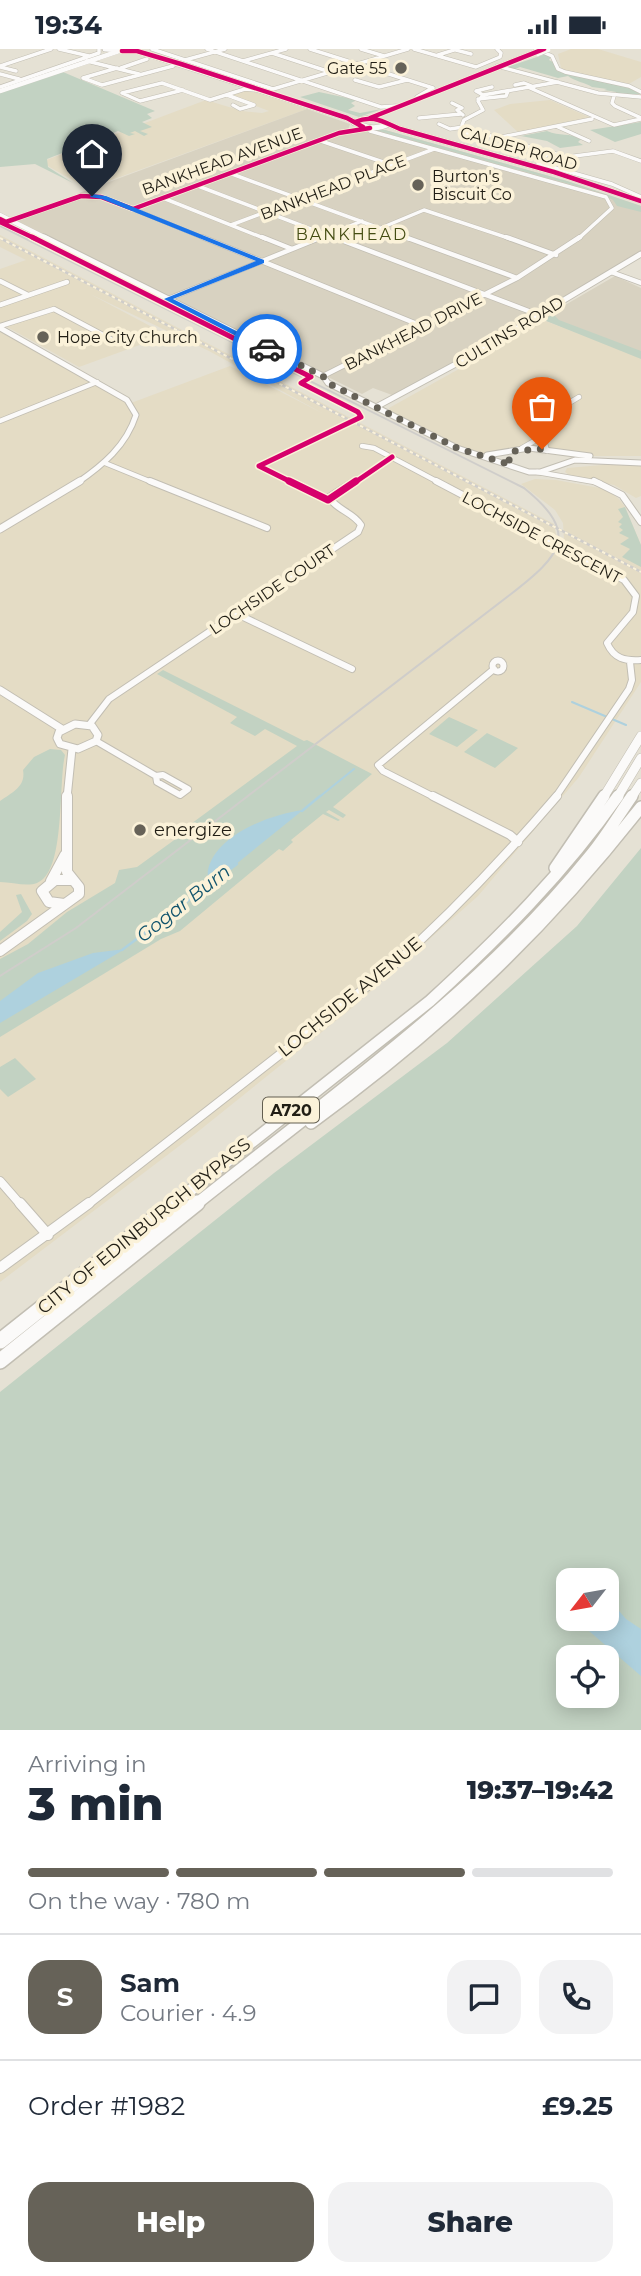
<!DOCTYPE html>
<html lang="en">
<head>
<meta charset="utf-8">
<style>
	body { margin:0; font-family:Montserrat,sans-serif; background:#f2f2f3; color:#1f2937; height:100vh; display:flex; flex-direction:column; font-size:26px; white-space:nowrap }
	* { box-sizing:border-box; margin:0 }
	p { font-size:23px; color:#747a83 }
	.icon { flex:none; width:38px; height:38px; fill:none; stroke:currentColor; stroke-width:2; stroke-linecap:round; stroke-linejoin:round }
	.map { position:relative; height:1681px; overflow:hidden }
	.side { display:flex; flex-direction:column; background:#fff; flex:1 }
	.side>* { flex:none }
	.needle { width:46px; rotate:239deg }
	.fabs { position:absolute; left:556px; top:1519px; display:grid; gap:14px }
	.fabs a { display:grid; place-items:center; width:63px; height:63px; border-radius:14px; background:#fff; box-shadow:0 4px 18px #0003; font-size:35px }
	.pin { position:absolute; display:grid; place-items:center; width:60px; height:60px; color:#fff; margin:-72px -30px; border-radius:50% 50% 50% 0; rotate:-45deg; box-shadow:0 0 7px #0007 }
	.pin .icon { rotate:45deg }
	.courier { position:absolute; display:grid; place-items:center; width:70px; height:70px; margin:-35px; border:5px solid #1a73e8; border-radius:50%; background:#fff; color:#222; box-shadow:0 2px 9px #0007 }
	.overview em { font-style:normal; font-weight:800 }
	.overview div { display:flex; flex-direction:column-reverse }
	.overview { display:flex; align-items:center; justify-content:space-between; height:119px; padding:0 28px }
	h1 { font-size:46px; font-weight:800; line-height:52px }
	.bar { display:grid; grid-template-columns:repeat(4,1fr); gap:10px 7px; align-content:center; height:84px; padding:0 28px }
	.bar i { height:9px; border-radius:5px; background:#e0e1e3 }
	.bar .current { background:#666258 }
	.bar p { grid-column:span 4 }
	.line { display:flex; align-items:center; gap:18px; padding:0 28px; border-top:2px solid #e0e1e3 }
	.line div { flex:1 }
	.round { display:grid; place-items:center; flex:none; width:74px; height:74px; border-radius:21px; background:#f2f2f3 }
	.action { display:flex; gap:14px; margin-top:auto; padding:14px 28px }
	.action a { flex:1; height:80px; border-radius:21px; background:#666258; color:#fff; font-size:28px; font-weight:800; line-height:80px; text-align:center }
	.action a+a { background:#f2f2f3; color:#1f2937 }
	.status { display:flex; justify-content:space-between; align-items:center; height:49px; padding:0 35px; background:#fff; direction:ltr }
	.status svg { height:19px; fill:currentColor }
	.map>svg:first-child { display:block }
	.built { fill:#e4dcc5 }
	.industrial { fill:#d8d2c1 }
	.green { fill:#c2d2c2; fill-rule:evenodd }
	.water { fill:#aed1de }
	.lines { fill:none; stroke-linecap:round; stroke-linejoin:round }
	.stream-far1 { stroke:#aed1de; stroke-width:2 }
	.stream { stroke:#aed1de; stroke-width:2.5 }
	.minor-far4-casing { stroke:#c2beb3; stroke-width:4.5 }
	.minor-far3-casing { stroke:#c2beb3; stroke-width:6 }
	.minor-far2-casing { stroke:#c2beb3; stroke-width:8 }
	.minor-far1-casing { stroke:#c2beb3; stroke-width:10 }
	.minor-casing { stroke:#c2beb3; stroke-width:12 }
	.tertiary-far3-casing { stroke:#c2beb3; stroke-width:5 }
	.tertiary-far2-casing { stroke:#c2beb3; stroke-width:7 }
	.tertiary-far1-casing { stroke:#c2beb3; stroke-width:9 }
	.tertiary-casing { stroke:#c2beb3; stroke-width:12 }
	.secondary-casing { stroke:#c2beb3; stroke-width:5 }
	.primary-far3-casing { stroke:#c2beb3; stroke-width:6 }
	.primary-far2-casing { stroke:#c2beb3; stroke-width:10 }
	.primary-far1-casing { stroke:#c2beb3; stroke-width:14 }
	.primary-casing { stroke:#c2beb3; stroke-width:18 }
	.minor-far4 { stroke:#fbfaf9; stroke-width:3.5 }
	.minor-far3 { stroke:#fbfaf9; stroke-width:4.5 }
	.minor-far2 { stroke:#fbfaf9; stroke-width:6 }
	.minor-far1 { stroke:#fbfaf9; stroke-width:8 }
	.minor { stroke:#fbfaf9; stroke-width:10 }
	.tertiary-far3 { stroke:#fbfaf9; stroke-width:4.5 }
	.tertiary-far2 { stroke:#fbfaf9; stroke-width:5 }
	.tertiary-far1 { stroke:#fbfaf9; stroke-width:7 }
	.tertiary { stroke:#fbfaf9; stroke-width:10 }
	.secondary { stroke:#fbfaf9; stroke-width:4.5 }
	.primary-far3 { stroke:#fbfaf9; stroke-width:5 }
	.primary-far2 { stroke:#fbfaf9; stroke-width:9 }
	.primary-far1 { stroke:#fbfaf9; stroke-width:11 }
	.primary { stroke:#fbfaf9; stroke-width:15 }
	.tram { stroke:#cfcdca; stroke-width:2 }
	.rail-casing { stroke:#cfcdca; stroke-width:2.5 }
	.rail { stroke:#fbf2d9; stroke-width:2; stroke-dasharray:3.5; stroke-linecap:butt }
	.secondary-bridge-casing { stroke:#c2beb3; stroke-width:5; stroke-linecap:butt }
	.secondary-bridge { stroke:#fbfaf9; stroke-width:4.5 }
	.cycleway-far2-casing { stroke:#fbf2d9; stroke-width:6 }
	.cycleway-far1-casing { stroke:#fbf2d9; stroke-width:8 }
	.cycleway-casing { stroke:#fbf2d9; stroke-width:10 }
	.cycleway-far2 { stroke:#d6006c; stroke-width:4.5 }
	.cycleway-far1 { stroke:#d6006c; stroke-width:5 }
	.cycleway { stroke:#d6006c; stroke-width:7 }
	.route { fill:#1a73e8 }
	.done { stroke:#666258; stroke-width:7; stroke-dasharray:0 12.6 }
	.poi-dot { fill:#666258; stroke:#fbf2d9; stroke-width:2.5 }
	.labels { text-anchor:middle; stroke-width:7; stroke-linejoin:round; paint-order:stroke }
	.far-poi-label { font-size:16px; fill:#211e15; stroke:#fbf2d9; text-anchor:start }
	.far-street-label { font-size:16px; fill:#211e15; stroke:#fbf2d9 }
	.far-neighbourhood-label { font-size:16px; letter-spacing:2px; fill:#454d13; stroke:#fbf2d9 }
	.shield { fill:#fbf2d9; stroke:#625e50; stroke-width:2 }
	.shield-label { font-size:16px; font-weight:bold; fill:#211e15 }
	.poi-label { font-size:18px; fill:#211e15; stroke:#fbf2d9; text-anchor:start }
	.street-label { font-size:18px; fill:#211e15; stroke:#fbf2d9 }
	.water-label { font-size:19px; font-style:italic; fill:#11546d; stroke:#fbf2d9 }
</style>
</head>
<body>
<div class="status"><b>19:34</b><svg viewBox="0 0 49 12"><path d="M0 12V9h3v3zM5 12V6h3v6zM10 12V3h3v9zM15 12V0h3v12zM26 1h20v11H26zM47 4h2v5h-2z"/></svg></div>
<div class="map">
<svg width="641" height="1681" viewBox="0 0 641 1681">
	<rect width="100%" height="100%" fill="#e5e1d4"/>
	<path class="built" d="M571 0H598L641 13V28L627 36 571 24 561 19 558 5Z
		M249 41 307 60 95 137H83L41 113 206 51 242 62 262 64 269 62 227 46Z
		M550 51 591 69 519 84 494 61 510 55Z
		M0 186 554 475 556 486 564 490 563 474 555 461 521 435 535 430 556 431 605 440 619 450 625 458 641 496V633L579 728 478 847 353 958 195 1085 0 1233V280L131 354 230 317 324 365 209 302 90 245 167 286 79 318 0 274V220L26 211 0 198Z
		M535 268 641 308V407H582L542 400 487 406 473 404 398 370 390 362 389 359 475 311 485 298Z
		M614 415 641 417V447L636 449 614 436 572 428 565 423 567 419Z"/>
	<path class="industrial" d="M307 60 350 75 348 81H385L567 132 641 157V203L458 312 392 346 373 339 362 345 14 171 75 150 79 144Z
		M615 227 641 239V308L541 270Z"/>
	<path class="green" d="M546 5 551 8 549 11 553 13 557 22 630 39 640 45 617 46 616 43 604 41 607 40 592 38C586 34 574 32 568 27L558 29 520 18 515 20 507 18Z
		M63 23 155 62 147 65 152 69 142 73 152 78 140 82 148 85 144 87 135 82 130 84 135 85 129 87 118 82 47 110 48 118 73 134 35 115 0 118V44Z
		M319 43 357 51 351 54 355 57 348 61 360 64 382 60 359 68 300 48Z
		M641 73V85L615 93 590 81Z
		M375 81H385L567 132 641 157V163L617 157 613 151 601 144Z
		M547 82C560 88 569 83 581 90L578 93 583 96 560 99 547 92 521 87Z
		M553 265 559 271 641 302V310L544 271Z
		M625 458 641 496V518L622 508 630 500 620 495 629 489 619 484 623 481 619 478 622 475 618 473 623 468 618 460Z
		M163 621 304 692 307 691 372 725 333 758 346 766 343 769 329 761 326 763 340 771 338 772 323 765 291 791 293 793 283 802 279 800 180 882 161 890 0 988V910L28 895 67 863 115 834 119 821 137 818 177 789 170 784 179 778 184 780 297 697 265 680 255 687 230 674 237 668 157 625Z
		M449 668 478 681 457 698 429 685Z
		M487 684 518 699 495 719 464 703Z
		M50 700 61 701 65 706C58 734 66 823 37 834 27 838 12 833 0 833V752C13 743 26 737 23 721L34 708Z
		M641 799V1681H0V1343L274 1124 447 994 577 877ZM569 1531H607V1570H569ZM569 1608H607V1647H569Z
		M21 845 32 865 27 872 0 892V883L22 863 16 846Z
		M15 1009 36 1030 8 1048 0 1040V1018Z"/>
	<path class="water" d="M303 761 209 837C209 832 207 825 208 821 216 785 272 765 303 761Z
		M125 900 0 974V952L38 924 93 904Z
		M607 1548 626 1570 641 1580V1627L589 1582 581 1570H607Z"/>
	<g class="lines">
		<path class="stream-far1" d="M572 653 626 676
			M318 749 354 720"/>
		<path class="stream" d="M302 762 320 747
			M122 901 237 815"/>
		<g class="minor-far4-casing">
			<path id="minor-far4" d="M59 0 89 7
				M152 0 273 40 408 0
				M207 0 381 58 396 57
				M310 0 433 39
				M361 0 384 7
				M414 0 476 18 500 8 501 4 497 0
				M536 0 552 7 558 20 565 23 629 37 641 43
				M456 1 471 5
				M272 4 330 23
				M438 6 457 0
				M185 11 225 0
				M87 12 139 25
				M243 12 286 0
				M0 17 51 0
				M497 17 598 44 641 48
				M0 18 16 22
				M121 19 147 10
				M0 25 19 30
				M83 29 102 36 173 17
				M83 29 117 19
				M355 31 379 38 407 31
				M558 33 483 46 478 52 483 61 464 71 462 76 469 81 567 108 613 102 641 112
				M515 36 524 34 534 38
				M0 38 99 4V0
				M530 39 614 76 641 70
				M122 44 162 34 210 51 245 40 256 41
				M122 44 140 52 183 41
				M227 46 254 56 240 60 233 56
				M483 46 476 42 492 38
				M614 47 612 54 615 57 641 69
				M417 48 432 39
				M478 50 506 47 508 42
				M452 54 462 59 457 61 463 66
				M419 69 461 65
				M439 75 450 80 463 78
				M558 78 589 92
				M370 82 606 148 612 159 578 190
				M466 84 476 90 488 87
				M502 88 592 70
				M318 91 392 116
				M550 103 538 114 612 135 641 148
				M232 125 409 190
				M198 137 337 190
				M163 149 266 190
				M133 160 206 190
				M231 176 434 100
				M381 179 424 161 511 190
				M318 190 362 172"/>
		</g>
		<g class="minor-far3-casing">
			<path id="minor-far3" d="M202 188 422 277
				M262 188 292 200
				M333 188 539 266
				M405 188 517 229
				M506 188 556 206
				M611 223 641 234
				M0 232 28 246
				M168 250 322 188
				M0 256 67 233
				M0 277 54 260 118 294
				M323 327 517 229 580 188
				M0 372 97 333
				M362 397 374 399 440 434
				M522 399 543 387
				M547 402 543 387 544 369 579 348
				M105 414 154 434
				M537 423 600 434
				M352 434 392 408"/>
		</g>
		<g class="minor-far2-casing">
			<path id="minor-far2" d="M150 432 267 479
				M436 432 624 531 636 547 633 563 607 594C614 610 625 612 641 611
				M594 432 622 446 641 473
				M235 564 352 620
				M492.5 617a5.5 5.5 0 1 1 11 0a5.5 5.5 0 1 1-11 0Z
				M89 676 109 650 358 483 361 476C353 463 336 461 329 448L354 432
				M96 692 156 727
				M163 726 188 740 180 746 157 733 156 727Z
				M436 749 383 722 378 716 494 620
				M555 749 629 640 632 631 630 613"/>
		</g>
		<g class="minor-far1-casing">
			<path id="minor-far1" d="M433 747 510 786 518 793
				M0 1132 21 1156
				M87 1156 388 921C449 867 504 809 557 747"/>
		</g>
		<g class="minor-casing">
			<path id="minor" d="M20 1154 48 1186
				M0 1219 89 1154"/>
		</g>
		<g class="tertiary-far3-casing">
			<path id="tertiary-far3" d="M0 166 48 190
				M8 172 81 147 101 148 133 160 339 84 370 79"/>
		</g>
		<g class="tertiary-far2-casing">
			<path id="tertiary-far2" d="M44 188 323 327 328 334 457 399 529 423H540L575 411 641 414
				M0 279 127 351 136 366C126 397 103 416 77 434
				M376 358 467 309 641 205
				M487 406 529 399 590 407"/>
		</g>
		<g class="tertiary-far1-casing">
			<path id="tertiary-far1" d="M0 480 80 432
				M0 641 62 680
				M75 675 92 677 98 686 96 692 78 700 60 695 57 689 59 683Z
				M67 749 72 700"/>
		</g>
		<g class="tertiary-casing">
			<path id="tertiary" d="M51 832 65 806
				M64 855 49 853 42 842 55 831H72
				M0 902 79 845V838L67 823V747"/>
		</g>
		<g class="secondary-casing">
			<path id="secondary" d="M0 42 119 2
				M370 69 535 3"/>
		</g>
		<g class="primary-far3-casing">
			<path id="primary-far3" d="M105 0 137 2 347 69C361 77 373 83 389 75
				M354 74C371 64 383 73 400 80L554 123 641 152"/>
		</g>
		<g class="primary-far2-casing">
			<path id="primary-far2" d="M603 749 641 687
				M617 749 641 709
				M631 749 641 734"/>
		</g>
		<g class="primary-far1-casing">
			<path id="primary-far1" d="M555 819 604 747
				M311 1074C440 980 543 883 641 758
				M172 1156 430 952C499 889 564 824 618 747
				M195 1156C330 1048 480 943 589 808 605 789 618 767 632 747"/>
		</g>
		<g class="primary-casing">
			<path id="primary" d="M0 1292 174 1154
				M0 1312 197 1154"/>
		</g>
		<use href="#minor-far4" class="minor-far4"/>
		<use href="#minor-far3" class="minor-far3"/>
		<use href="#minor-far2" class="minor-far2"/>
		<use href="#minor-far1" class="minor-far1"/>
		<use href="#minor" class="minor"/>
		<use href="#tertiary-far3" class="tertiary-far3"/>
		<use href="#tertiary-far2" class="tertiary-far2"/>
		<use href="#tertiary-far1" class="tertiary-far1"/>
		<use href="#tertiary" class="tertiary"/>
		<use href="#secondary" class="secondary"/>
		<use href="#primary-far3" class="primary-far3"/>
		<use href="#primary-far2" class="primary-far2"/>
		<use href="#primary-far1" class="primary-far1"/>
		<use href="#primary" class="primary"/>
		<path class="tram" d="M0 177 524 439C581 485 561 506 511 545L76 879 0 927"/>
		<g class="rail-casing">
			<path id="rail" d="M0 189 641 523"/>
		</g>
		<use href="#rail" class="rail"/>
		<g class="secondary-bridge-casing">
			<path id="secondary-bridge" d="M538 5 548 1"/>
		</g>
		<use href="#secondary-bridge" class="secondary-bridge"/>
		<g class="cycleway-far2-casing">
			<path id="cycleway-far2" d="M122 2H137L181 15 347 69 363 78
				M370 69 544 0
				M355 73C373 65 383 73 400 80L554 123 641 152
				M0 170 6 173 81 147 101 148 133 160 339 84 370 79
				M0 173 36 190"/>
		</g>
		<g class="cycleway-far1-casing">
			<path id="cycleway-far1" d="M32 188 311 328
				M259 417 361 368 358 363 301 334 309 329
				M259 417 293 434
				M354 434 392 408"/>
		</g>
		<g class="cycleway-casing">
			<path id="cycleway" d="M289 432 328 451 356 432"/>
		</g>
		<use href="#cycleway-far2" class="cycleway-far2"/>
		<use href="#cycleway-far1" class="cycleway-far1"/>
		<use href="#cycleway" class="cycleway"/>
	</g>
	<path class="route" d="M92 145 106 147 264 211V214L173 250 270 299V302H265L164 250 256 212 102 150 90 148Z"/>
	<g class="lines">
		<path class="done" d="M267 300 323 327 328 334 457 399 511 416 508 408 515 402 542 400"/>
	</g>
	<g class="poi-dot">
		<circle cx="401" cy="19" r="7"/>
		<circle cx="418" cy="136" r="7"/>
		<circle cx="43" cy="288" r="7"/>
		<circle cx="140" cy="781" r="7"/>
	</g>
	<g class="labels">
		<g class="far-poi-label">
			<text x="387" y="25" text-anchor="end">Gate 55</text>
			<text x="432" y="133">Burton's<tspan x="432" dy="18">Biscuit Co</tspan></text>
			<text x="57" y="294">Hope City Church</text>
		</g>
		<g class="far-street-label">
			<text transform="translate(519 99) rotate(16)" y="6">CALDER ROAD</text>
			<text transform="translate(222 112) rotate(-20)" y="6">BANKHEAD AVENUE</text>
			<text transform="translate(333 138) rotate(-21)" y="6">BANKHEAD PLACE</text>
			<text transform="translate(413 282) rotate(-27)" y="6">BANKHEAD DRIVE</text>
			<text transform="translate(509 283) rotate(-31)" y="6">CULTINS ROAD</text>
			<text transform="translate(542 488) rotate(28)" y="6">LOCHSIDE CRESCENT</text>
			<text transform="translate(272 540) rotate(-34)" y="6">LOCHSIDE COURT</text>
		</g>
		<g class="far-neighbourhood-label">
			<text x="352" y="191">BANKHEAD</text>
		</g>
		<rect class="shield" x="263" y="1048.5" width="56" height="25" rx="5"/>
		<g class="shield-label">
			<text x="291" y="1067">A720</text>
		</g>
		<g class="poi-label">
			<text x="154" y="787">energize</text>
		</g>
		<g class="street-label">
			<text transform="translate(350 948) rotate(-39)" y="6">LOCHSIDE AVENUE</text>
			<text transform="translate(144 1177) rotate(-39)" y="6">CITY OF EDINBURGH BYPASS</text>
		</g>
		<g class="water-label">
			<text transform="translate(183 854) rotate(-38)" y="7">Gogar Burn</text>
		</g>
	</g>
</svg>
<div class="fabs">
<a><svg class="needle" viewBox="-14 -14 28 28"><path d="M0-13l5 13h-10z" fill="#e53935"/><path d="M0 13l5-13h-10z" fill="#747a83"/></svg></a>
<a><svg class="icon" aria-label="locate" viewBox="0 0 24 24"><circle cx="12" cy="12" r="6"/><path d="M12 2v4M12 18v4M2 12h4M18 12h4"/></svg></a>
</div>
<div class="pin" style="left:542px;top:400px;background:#ea580c"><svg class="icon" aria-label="bag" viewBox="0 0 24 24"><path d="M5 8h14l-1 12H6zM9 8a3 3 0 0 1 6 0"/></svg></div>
<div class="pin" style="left:92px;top:147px;background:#1f2937"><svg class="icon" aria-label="home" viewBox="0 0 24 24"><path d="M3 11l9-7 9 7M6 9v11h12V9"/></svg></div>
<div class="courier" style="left:267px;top:300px"><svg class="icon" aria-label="car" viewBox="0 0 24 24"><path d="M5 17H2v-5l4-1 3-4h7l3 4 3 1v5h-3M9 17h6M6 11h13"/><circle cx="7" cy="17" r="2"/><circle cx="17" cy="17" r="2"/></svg></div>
</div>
<section class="side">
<div class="overview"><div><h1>3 min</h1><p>Arriving in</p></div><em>19:37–19:42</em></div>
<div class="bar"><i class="current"></i><i class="current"></i><i class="current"></i><i></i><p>On the way · 780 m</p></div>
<div class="line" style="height:126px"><b class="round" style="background:#666258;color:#fff">S</b><div><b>Sam</b><p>Courier · 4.9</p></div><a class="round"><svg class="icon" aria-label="chat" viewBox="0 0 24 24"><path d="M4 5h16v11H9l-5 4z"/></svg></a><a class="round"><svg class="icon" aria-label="phone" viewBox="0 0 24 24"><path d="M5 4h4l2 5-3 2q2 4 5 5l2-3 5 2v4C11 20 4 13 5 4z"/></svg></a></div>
<div class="line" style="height:91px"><div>Order #1982</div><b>£9.25</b></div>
<div class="action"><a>Help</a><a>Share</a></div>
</section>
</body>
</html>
